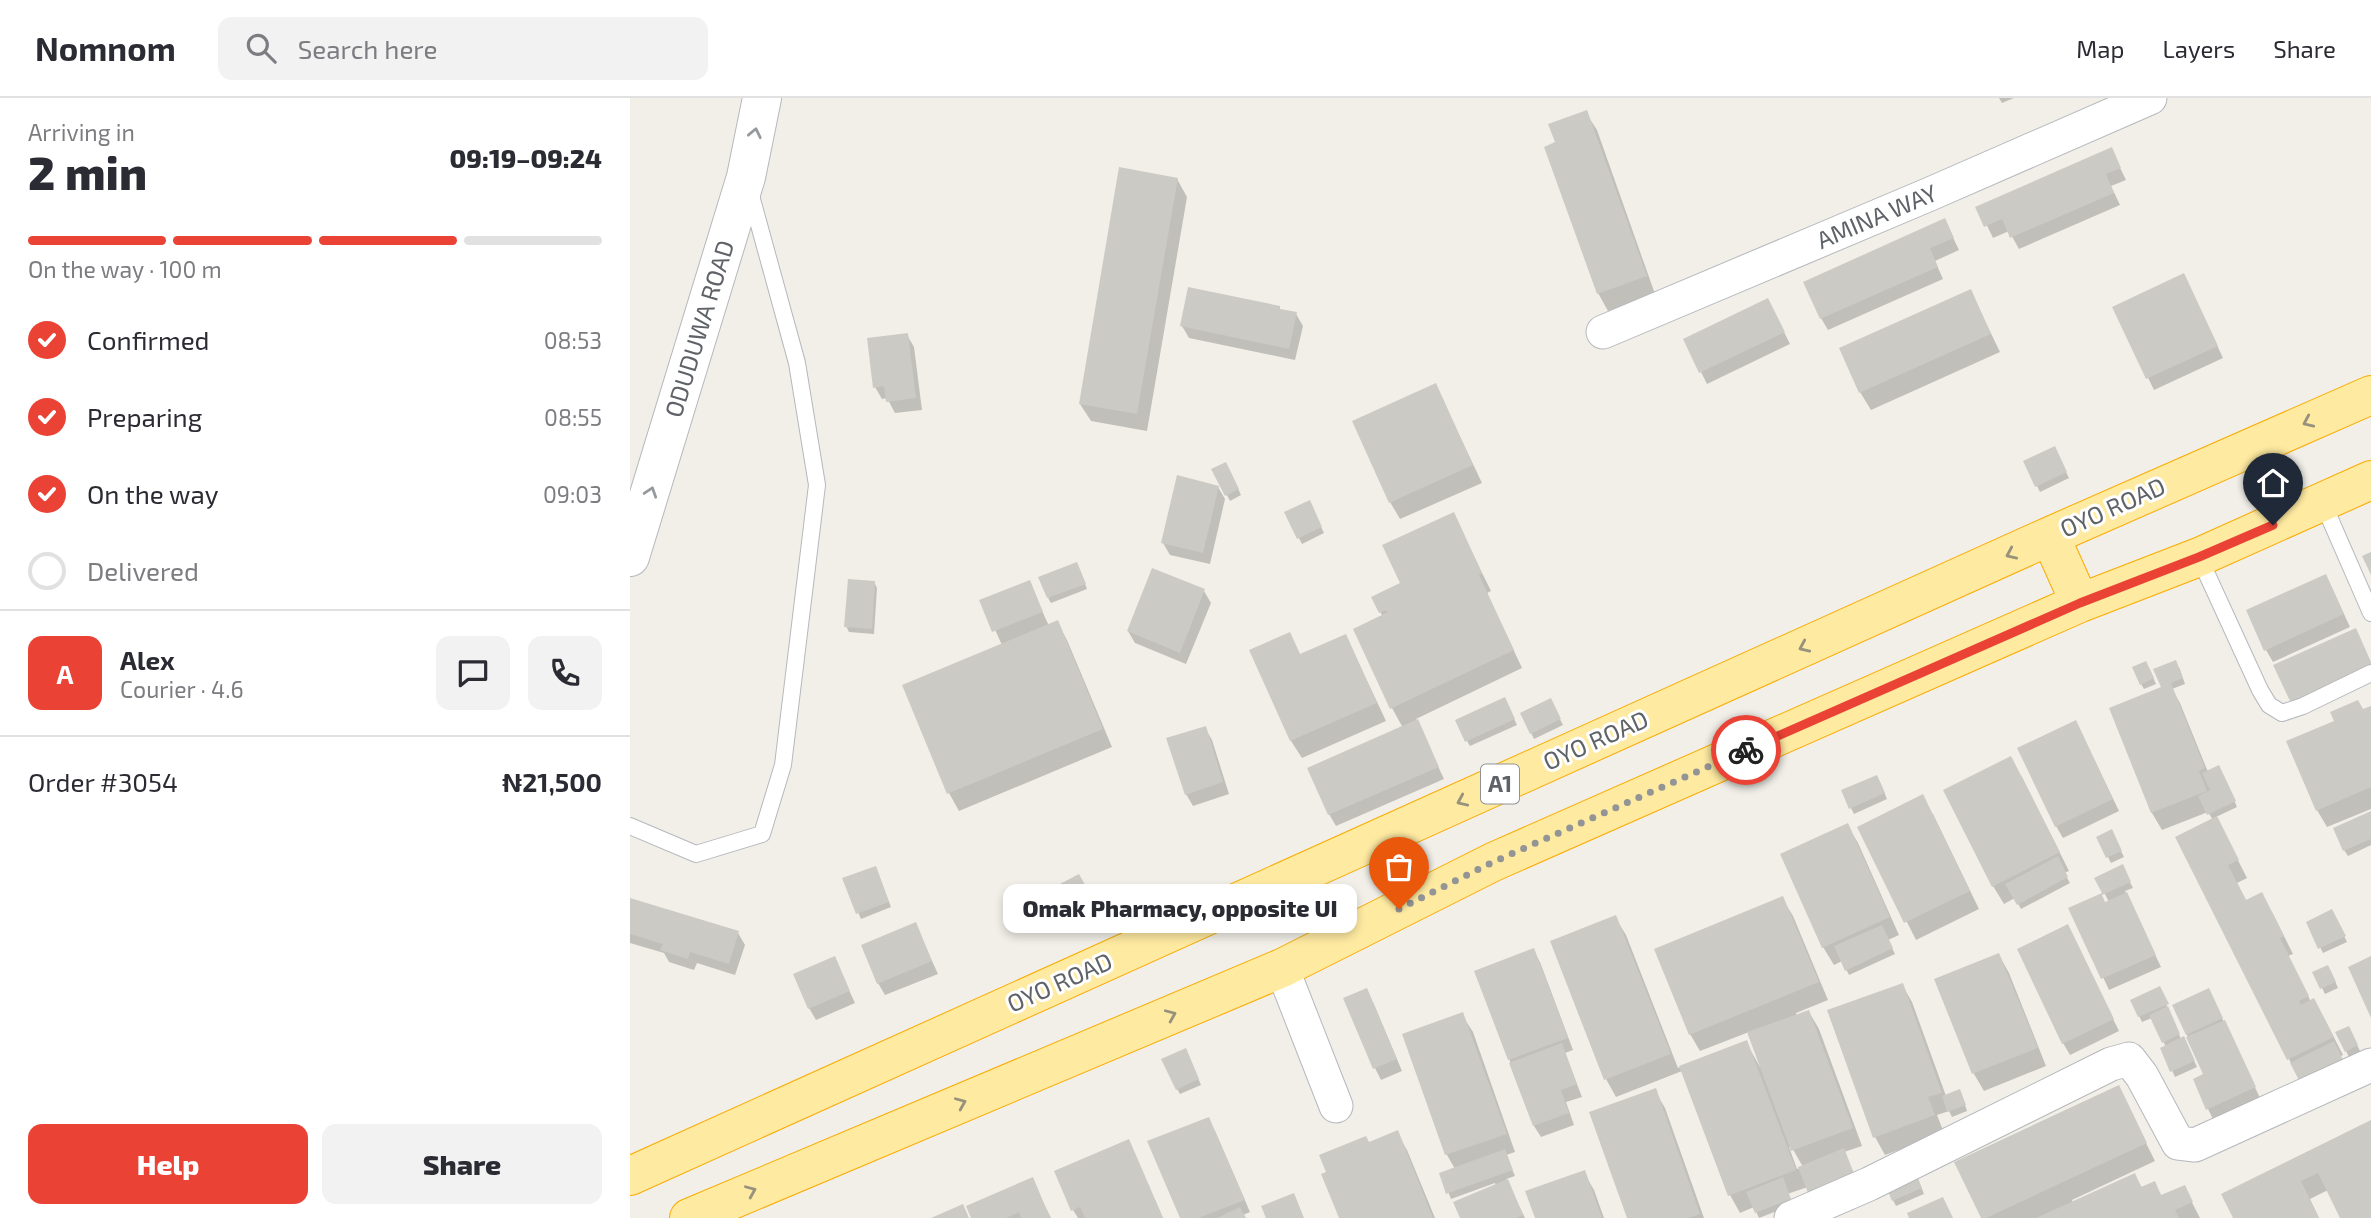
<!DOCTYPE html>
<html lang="en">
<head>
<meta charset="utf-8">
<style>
	body { margin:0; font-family:"Exo 2",sans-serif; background:#f2f2f3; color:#2b2b33; height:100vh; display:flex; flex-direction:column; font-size:26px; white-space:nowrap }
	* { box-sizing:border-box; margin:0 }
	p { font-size:23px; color:#7c7c81 }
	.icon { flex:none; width:38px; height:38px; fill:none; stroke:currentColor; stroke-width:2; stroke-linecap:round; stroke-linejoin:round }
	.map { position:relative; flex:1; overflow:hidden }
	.side { display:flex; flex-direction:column; background:#fff; width:630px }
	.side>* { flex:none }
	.pin { position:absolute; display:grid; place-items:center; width:60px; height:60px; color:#fff; margin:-72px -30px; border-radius:50% 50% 50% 0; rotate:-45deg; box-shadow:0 0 7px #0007 }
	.pin .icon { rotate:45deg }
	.courier { position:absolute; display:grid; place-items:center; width:70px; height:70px; margin:-35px; border:5px solid #ea4335; border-radius:50%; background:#fff; color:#222; box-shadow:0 2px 9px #0007 }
	.bubble { position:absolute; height:49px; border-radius:14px; background:#fff; box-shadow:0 4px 10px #0003; font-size:23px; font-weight:800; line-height:49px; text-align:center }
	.overview em { font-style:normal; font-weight:800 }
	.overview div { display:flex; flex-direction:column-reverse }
	.overview { display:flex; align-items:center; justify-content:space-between; height:119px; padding:0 28px }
	h1 { font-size:46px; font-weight:800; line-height:52px }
	.bar { display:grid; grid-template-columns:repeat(4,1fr); gap:10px 7px; align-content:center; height:84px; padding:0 28px }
	.bar i { height:9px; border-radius:5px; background:#e1e1e2 }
	.bar .active { background:#ea4335 }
	.bar p { grid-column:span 4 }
	.line { display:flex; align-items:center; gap:18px; padding:0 28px; border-top:2px solid #e1e1e2 }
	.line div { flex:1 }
	.round { display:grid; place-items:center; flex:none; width:74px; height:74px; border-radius:14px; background:#f2f2f3 }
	ol { padding:0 28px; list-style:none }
	li { display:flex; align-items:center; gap:21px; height:77px }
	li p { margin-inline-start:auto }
	li .icon { padding:7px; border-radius:50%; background:#ea4335; color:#fff; stroke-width:4 }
	li:last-child { color:#7c7c81 }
	li i { width:38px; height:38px; border:4px solid #e1e1e2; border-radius:50% }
	.cta { display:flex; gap:14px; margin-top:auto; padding:14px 28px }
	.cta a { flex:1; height:80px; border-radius:14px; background:#ea4335; color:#fff; font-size:28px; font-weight:800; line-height:80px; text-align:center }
	.cta a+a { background:#f2f2f3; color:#2b2b33 }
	header { display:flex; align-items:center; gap:42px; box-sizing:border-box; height:98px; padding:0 35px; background:#fff; border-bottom:2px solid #e1e1e2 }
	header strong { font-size:33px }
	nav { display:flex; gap:38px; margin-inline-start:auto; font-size:24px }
	.search { width:490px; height:63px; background:#f2f2f3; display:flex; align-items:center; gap:18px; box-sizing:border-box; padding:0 24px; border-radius:14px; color:#7c7c81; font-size:26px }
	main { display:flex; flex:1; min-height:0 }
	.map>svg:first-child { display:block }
	.shadow { fill:#0003; fill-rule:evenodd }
	.building { fill:#cccac5 }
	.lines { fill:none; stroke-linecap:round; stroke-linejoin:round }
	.service-casing { stroke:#b5b8bc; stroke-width:18 }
	.minor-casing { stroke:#b5b8bc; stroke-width:35 }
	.tertiary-casing { stroke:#b5b8bc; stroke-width:40 }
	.trunk-casing { stroke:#f9ab00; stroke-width:40 }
	.service { stroke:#fff; stroke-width:16 }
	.minor { stroke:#fff; stroke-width:33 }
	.tertiary { stroke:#fff; stroke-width:38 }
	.trunk { stroke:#feeaa1; stroke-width:38 }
	.oneway { stroke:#979a9d }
	.oneway2 { stroke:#97927c }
	.done { stroke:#929495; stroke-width:7; stroke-dasharray:0 12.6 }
	.route { stroke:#ea4335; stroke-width:9 }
	.labels { text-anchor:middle; stroke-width:6; stroke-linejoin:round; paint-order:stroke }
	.shield { fill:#fff; stroke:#8f9295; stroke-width:2 }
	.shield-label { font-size:23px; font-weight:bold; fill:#5f6368 }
	.street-label { font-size:24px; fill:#5f6368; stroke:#fff }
</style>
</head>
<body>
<header>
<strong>Nomnom</strong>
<div class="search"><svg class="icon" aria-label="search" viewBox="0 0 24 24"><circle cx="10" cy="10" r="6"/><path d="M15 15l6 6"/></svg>Search here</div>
<nav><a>Map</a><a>Layers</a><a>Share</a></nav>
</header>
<main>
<section class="side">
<div class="overview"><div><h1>2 min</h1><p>Arriving in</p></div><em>09:19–09:24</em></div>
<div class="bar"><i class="active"></i><i class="active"></i><i class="active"></i><i></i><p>On the way · 100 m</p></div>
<ol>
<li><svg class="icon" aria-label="check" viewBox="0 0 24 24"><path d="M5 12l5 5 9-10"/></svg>Confirmed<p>08:53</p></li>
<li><svg class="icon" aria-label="check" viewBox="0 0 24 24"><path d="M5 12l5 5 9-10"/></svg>Preparing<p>08:55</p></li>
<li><svg class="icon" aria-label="check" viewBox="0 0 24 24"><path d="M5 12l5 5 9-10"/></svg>On the way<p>09:03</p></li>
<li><i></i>Delivered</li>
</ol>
<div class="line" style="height:126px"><b class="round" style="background:#ea4335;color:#fff">A</b><div><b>Alex</b><p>Courier · 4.6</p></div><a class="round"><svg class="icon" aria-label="chat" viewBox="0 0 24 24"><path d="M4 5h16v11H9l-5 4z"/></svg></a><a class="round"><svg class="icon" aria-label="phone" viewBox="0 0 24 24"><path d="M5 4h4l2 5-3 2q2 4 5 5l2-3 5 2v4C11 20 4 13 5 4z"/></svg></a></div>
<div class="line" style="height:91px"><div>Order #3054</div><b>₦21,500</b></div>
<div class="cta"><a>Help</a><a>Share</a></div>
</section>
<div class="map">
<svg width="1741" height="1120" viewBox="0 0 1741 1120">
	<rect width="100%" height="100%" fill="#f1efe8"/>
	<path class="shadow" d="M1369 0H1384L1372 5Z
		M956 15 967 32 1025 196 978 213 968 195 927 45Z
		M1481 51 1496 82 1481 88 1490 107 1389 151 1379 133 1363 140 1348 109Z
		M547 81 557 99 517 333 461 323 450 306Z
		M1315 123 1329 152 1305 163 1313 181 1198 232 1191 220Z
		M1560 189 1593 260 1524 292 1484 210Z
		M1341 194 1370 254 1241 312 1230 294Z
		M651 213 666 216 673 228 665 262 559 240 552 228Z
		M1144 214 1160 246 1077 286 1071 274Z
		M277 237 284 249 292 312 265 315 257 300 252 301 245 289Z
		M806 288 852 385 770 421 760 404Z
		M1427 356 1439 380 1410 394 1395 364Z
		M599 371 611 397 600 403 584 372Z
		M588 389 595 401 580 466 540 457 533 445Z
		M682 410 694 435 672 446 656 415Z
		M823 416 861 493 857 495 892 570 786 621 814 681 706 728 699 716 773 630 762 610 753 519 743 500 773 486Z
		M450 472 457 491 421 505 418 500Z
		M244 484 247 490 244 536 219 534 216 528Z
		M399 484 419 528 427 524 437 542 482 649 329 713 319 695 372 547 352 503Z
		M1702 490 1720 529 1643 564 1636 552Z
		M574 493 581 505 556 566 505 545 498 533Z
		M659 536 671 558 716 538 756 623 672 660 661 643 622 553Z
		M1549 569 1555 586 1542 591 1550 605 1578 674 1592 675 1607 709 1586 719 1617 780 1607 785 1617 804 1642 814 1663 856 1658 858 1681 904 1694 920 1713 957 1668 979 1548 740 1583 722 1578 714 1532 732 1522 715 1481 611 1533 590Z
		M1519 570 1526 586 1514 591 1511 586Z
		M920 602 933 627 904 641 892 616Z
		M877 606 887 627 840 648 837 643Z
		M1741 612V711L1697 729 1687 712 1733 613Z
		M575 630 582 642 599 696 563 708 556 696Z
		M1452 636 1489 713 1433 740 1426 728Z
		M1391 677 1439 773 1434 775 1440 785 1391 811 1385 800 1374 806 1363 788Z
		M1250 684 1257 701 1224 716 1221 710Z
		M1741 715V747L1718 758 1714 752Z
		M1303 716 1349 811 1286 842 1229 729Z
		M1218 728 1228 745 1269 837 1258 842 1265 856 1219 877 1212 863 1204 867 1193 849Z
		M1468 739H1484L1494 759 1481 765Z
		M1492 769 1503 790 1495 793 1531 869 1479 892 1441 810 1479 804 1467 781Z
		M248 775 261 809 231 821 214 781Z
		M449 778 464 805 445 815 430 788Z
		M1152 800 1163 818 1198 902 1166 915 1167 918 1179 914 1189 931 1232 1048 1214 1054 1178 1089 1157 1096 1162 1107 1129 1120 1124 1109 1110 1115 1100 1097 1052 973 986 999 976 981 985 819 996 837 1048 970 1116 944 1130 969 1132 968 1119 934 1070 953 1060 936ZM1161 1048 1173 1069 1167 1071 1159 1049Z
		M0 802 108 835 115 847 105 877 67 865 64 872 39 864 34 855 0 845Z
		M1702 813 1717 844 1693 855 1678 825Z
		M285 826 308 876 255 897 248 885Z
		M1442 838 1489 933 1440 957 1433 945Z
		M903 852 910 864 943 952 935 955 952 999 936 1004 944 1027 911 1039 904 1028 847 874Z
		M1369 857 1379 875 1416 968 1354 993 1344 976 1306 882Z
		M204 860 225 905 186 922 179 910Z
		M1701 874 1708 890 1695 896 1685 875Z
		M1272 887 1282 904 1316 998H1332L1337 1013 1322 1019 1319 1013 1307 1017 1314 1035 1255 1057 1245 1039Z
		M1529 890 1551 941 1556 946 1567 969 1545 979 1532 950 1536 949 1522 920 1512 924 1502 903Z
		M1581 897 1631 1002 1584 1023 1578 1011 1575 977 1544 908Z
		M743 904 772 973 751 982 745 970Z
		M832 917 843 934 885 1054 876 1057 885 1078 876 1081 895 1120H832L866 1088 865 1085 821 1101 811 1076 825 1071 817 1057 774 937Z
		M1721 935 1730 953 1719 959 1716 953Z
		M558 957 571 987 550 996 547 991Z
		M1488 989 1525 1063 1442 1102 1443 1105 1505 1077 1512 1090 1524 1085 1532 1099 1554 1089 1570 1120H1353Z
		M1025 993 1035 1010 1074 1120H999Z
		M1741 1024V1120H1712L1698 1092 1680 1101 1689 1120H1605Z
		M585 1033 620 1114 613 1117 614 1120H551Z
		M767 1035 777 1052 805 1120H711Z
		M499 1043 533 1120H448L443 1112Z
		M954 1075 964 1092 974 1120H907Z
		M1288 1081 1294 1096 1266 1108 1263 1102Z
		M402 1082 421 1120H343Z"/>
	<path class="building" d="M957 12 1017 178 967 196 914 49 925 44 918 26Z
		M1482 49 1491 70 1476 76 1484 95 1380 140 1372 121 1354 129 1345 109Z
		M489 69 548 80 507 316 449 306Z
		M1315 120 1324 140 1300 150 1308 169 1190 221 1173 184Z
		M1554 175 1588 248 1516 281 1482 209Z
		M558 189 650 208V211L667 214 659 251 550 228Z
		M1341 191 1361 236 1229 295 1209 250Z
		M1138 200 1155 234 1069 275 1053 241Z
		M278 235 286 300 256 304 254 288 243 290 237 240Z
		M806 285 843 367 759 405 722 323Z
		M1425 348 1437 374 1405 389 1393 363Z
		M596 364 609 391 595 398 581 371Z
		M547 377 589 388 573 455 531 445Z
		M680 402 692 429 667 441 654 414Z
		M824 414 852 475 849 477 884 552 760 611 723 531 758 514 756 512 749 515 741 499 770 485 752 447Z
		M1741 454V477L1732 458Z
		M447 464 456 486 417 500 408 479Z
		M522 470 575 491 550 555 497 533Z
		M1696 476 1714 516 1634 553 1616 512Z
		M218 481 245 483 242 531 214 529Z
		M400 482 413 514 362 534 349 502Z
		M428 522 473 631 317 696 272 587Z
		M1726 530 1741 564V569L1661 605 1643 567Z
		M660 534 670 556 716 536 747 605 660 643 619 552Z
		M1546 562 1553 580 1541 585 1575 670 1569 673 1577 693 1521 715 1479 610 1531 589 1523 571Z
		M1516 563 1524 580 1510 587 1502 569Z
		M875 599 885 621 835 644 825 622Z
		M921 600 931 621 900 636 890 615Z
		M1728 602 1733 611 1741 608V689L1686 713 1656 643 1704 623 1700 614Z
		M788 621 809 669 698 717 677 670Z
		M1446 622 1483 701 1425 729 1387 650Z
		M576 628 593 684 555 697 536 640Z
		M1381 658 1430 754 1362 789 1313 692Z
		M1589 667 1606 703 1577 717 1568 698 1580 692 1572 675Z
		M1247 677 1255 695 1219 711 1211 692Z
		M1293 696 1340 793 1274 825 1227 729Z
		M1741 713V741L1713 753 1703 730Z
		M1587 718 1609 762 1598 767 1616 802 1632 794 1654 838 1650 840 1679 898 1669 903 1671 907 1684 900 1704 939 1657 962 1545 739Z
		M1218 725 1260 819 1192 850 1150 756Z
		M1482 731 1492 753 1476 760 1466 739Z
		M1428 758 1438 779 1387 807 1375 786Z
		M1493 766 1501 784 1472 797 1475 804 1497 794 1526 857 1471 881 1438 810 1472 795 1464 780Z
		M246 768 259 804 226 816 212 780Z
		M449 776 462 799 440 811 428 787Z
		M1153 798 1189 884 1059 937 1024 851Z
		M0 800 109 833 99 866 60 854 58 861 30 852 33 846 0 836Z
		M1702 811 1716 838 1688 851 1676 824Z
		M986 817 1041 956 974 982 920 843Z
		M286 824 302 863 247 886 231 847Z
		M1438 826 1484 921 1432 946 1387 851Z
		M1252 827 1263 850 1215 873 1204 848Z
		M904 850 938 940 878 962 844 873Z
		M1369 855 1408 950 1342 976 1304 881Z
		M205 858 220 893 178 911 163 876Z
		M1741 858V920L1718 869Z
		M1698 867 1706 884 1690 891 1682 874Z
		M1273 885 1312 995 1298 999 1305 1017 1243 1040 1197 912Z
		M1530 888 1539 906 1508 919 1500 902Z
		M737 890 767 961 743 971 713 900Z
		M1579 890 1593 920 1556 937 1542 907Z
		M1538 908 1550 936 1532 945 1519 917Z
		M1179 912 1223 1030 1161 1053 1117 934Z
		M833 914 877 1036 815 1057 772 936Z
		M1595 922 1626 989 1576 1012 1563 981 1573 976 1556 939Z
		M1719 928 1728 947 1715 954 1705 934Z
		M1554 938 1565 963 1540 974 1530 950Z
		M1117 942 1166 1072 1098 1098 1049 968Z
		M1704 943 1714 964 1671 986 1660 965Z
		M932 945 947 986 931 992 939 1015 903 1028 879 965Z
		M556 950 569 981 546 992 531 961Z
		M1489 987 1517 1045 1356 1120H1351L1324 1064Z
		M1026 990 1070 1116 1058 1120H997L959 1014Z
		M1330 991 1336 1007 1317 1014 1312 998Z
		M579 1019 615 1102 568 1120H550L517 1043Z
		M1741 1022V1120H1710L1688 1075 1671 1083 1689 1120H1603L1591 1096Z
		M768 1032 803 1120H709L691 1076 696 1074 689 1057 736 1038 739 1044Z
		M499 1041 533 1120H455L450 1109 441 1113 424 1073Z
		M1214 1050 1225 1078 1178 1095 1168 1069Z
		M875 1051 883 1072 816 1096 809 1075Z
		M955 1072 972 1120H905L895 1093Z
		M1285 1074 1292 1090 1262 1103 1255 1086Z
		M1505 1075 1511 1089 1525 1083 1531 1097 1555 1087 1563 1104 1545 1112 1549 1120H1406Z
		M403 1079 420 1120H391L389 1114 376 1120H341L336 1108Z
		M1153 1079 1161 1101 1125 1115 1116 1094Z
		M878 1081 893 1117 886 1120H830L823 1104Z
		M664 1095 674 1120H636L631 1108Z
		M1313 1099 1323 1120H1279L1277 1115Z
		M333 1106 339 1120H301Z
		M610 1109 616 1120H587Z"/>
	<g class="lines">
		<g class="service-casing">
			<path id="service" d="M1693 405 1741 515
				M1569 459 1630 592 1639 607 1652 615 1673 608 1741 575
				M0 728 66 756 132 736 153 667 187 387 167 265 120 94"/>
		</g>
		<g class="minor-casing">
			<path id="minor" d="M973 234 1300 96 1520 0
				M652 870 706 1008
				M1161 1120 1239 1086 1481 966 1499 961 1512 978 1548 1045 1565 1047 1741 967"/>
		</g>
		<g class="tertiary-casing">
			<path id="tertiary" d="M0 459 116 79 132 0"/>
		</g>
		<g class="trunk-casing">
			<path id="trunk" d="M1420 438 1450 505
				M0 1078 1420 438 1741 297
				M59 1120 652 870 863 764 1450 505 1569 459 1741 382"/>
		</g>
		<use href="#service" class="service"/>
		<use href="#minor" class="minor"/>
		<use href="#tertiary" class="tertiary"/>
		<use href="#trunk" class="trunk"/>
	</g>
	<defs><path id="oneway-chevron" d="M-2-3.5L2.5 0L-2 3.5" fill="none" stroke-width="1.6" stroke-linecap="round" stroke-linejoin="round" transform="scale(1.75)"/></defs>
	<g class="oneway">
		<use href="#oneway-chevron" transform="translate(125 35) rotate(-78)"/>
		<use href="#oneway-chevron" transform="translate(21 394) rotate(-72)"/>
	</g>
	<g class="oneway2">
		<use href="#oneway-chevron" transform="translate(1678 324) rotate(156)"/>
		<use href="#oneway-chevron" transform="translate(1381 456) rotate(156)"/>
		<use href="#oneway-chevron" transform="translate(1174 549) rotate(156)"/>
		<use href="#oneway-chevron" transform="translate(832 703) rotate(156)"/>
		<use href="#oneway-chevron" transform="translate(541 917) rotate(-23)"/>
		<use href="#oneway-chevron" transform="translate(331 1005) rotate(-23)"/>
		<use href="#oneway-chevron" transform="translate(121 1093) rotate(-23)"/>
	</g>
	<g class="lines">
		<path class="done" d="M769 811 863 764 1116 652"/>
		<path class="route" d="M1116 652 1450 505 1569 459 1643 427"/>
	</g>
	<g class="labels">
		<rect class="shield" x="851" y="666.5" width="38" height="39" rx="5"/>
		<g class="shield-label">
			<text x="870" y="694">A1</text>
		</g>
		<g class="street-label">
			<text transform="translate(1247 119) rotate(-23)" y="8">AMINA WAY</text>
			<text transform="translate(70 231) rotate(-73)" y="8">ODUDUWA ROAD</text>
			<text transform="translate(1483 410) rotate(-24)" y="8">OYO ROAD</text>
			<text transform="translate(966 643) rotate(-24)" y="8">OYO ROAD</text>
			<text transform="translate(430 885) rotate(-24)" y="8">OYO ROAD</text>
		</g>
	</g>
</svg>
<div class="pin" style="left:769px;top:811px;background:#ea580c"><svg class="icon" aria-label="bag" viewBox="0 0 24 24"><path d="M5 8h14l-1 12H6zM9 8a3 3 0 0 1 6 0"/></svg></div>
<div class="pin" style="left:1643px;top:427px;background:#1f2937"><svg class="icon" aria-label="home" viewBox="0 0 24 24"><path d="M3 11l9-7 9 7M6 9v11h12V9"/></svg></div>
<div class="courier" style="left:1116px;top:652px"><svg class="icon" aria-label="bike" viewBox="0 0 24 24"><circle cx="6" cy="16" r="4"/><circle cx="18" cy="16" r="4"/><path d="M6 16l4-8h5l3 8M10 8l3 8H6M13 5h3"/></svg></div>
<div class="bubble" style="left:373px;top:786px;width:354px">Omak Pharmacy, opposite UI</div>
</div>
</main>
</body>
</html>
